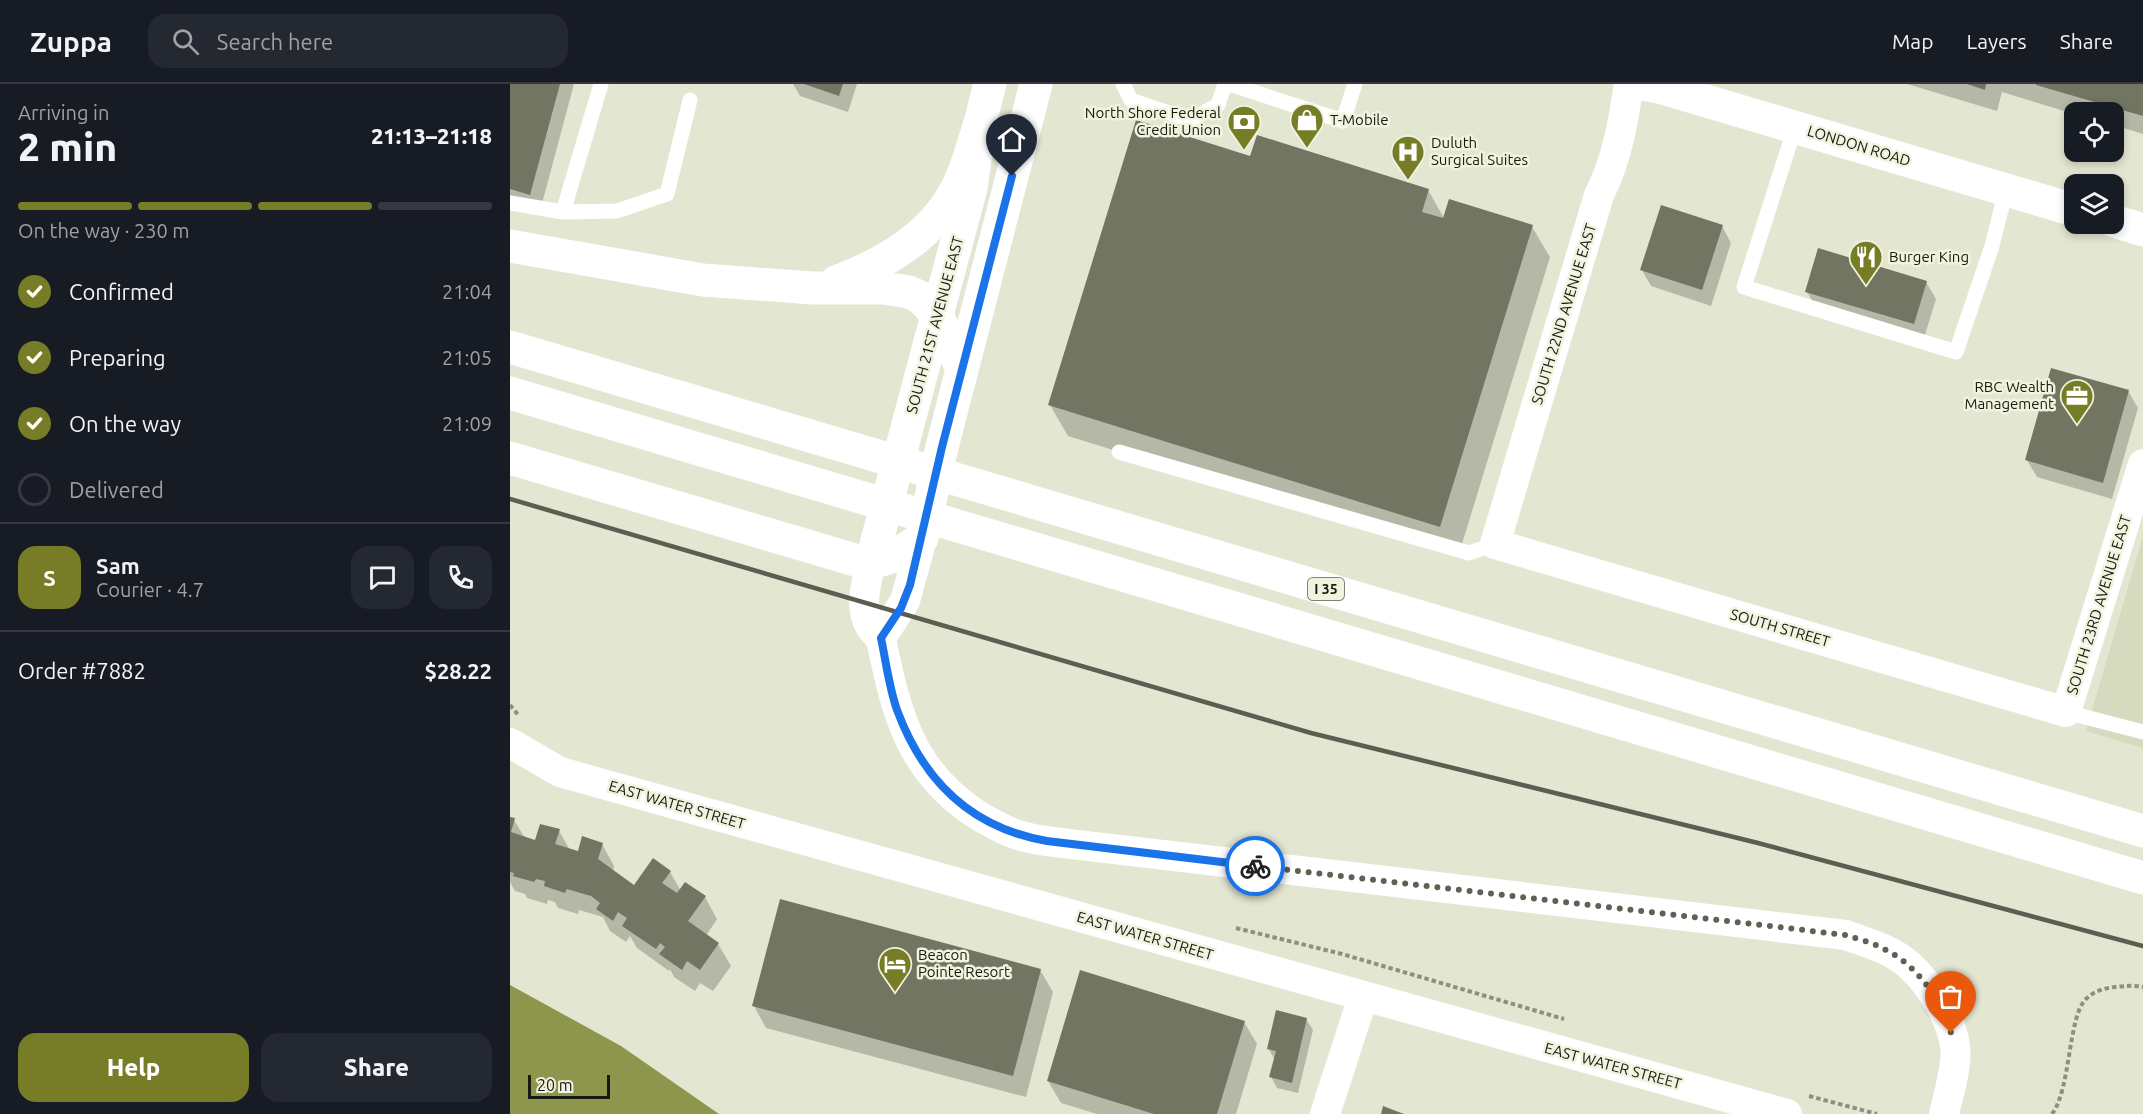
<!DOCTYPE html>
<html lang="en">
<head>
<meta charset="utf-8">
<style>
	body { margin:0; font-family:Ubuntu,sans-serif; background:#242831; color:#f1f3f6; height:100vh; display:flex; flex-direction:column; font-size:22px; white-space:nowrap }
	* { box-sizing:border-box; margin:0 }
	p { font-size:20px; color:#9ea1a6 }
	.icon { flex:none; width:33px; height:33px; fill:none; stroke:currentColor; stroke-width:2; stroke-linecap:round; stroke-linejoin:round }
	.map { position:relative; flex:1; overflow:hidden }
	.side { display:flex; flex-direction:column; background:#171b24; width:510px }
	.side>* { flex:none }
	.controls { position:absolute; left:1554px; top:18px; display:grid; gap:12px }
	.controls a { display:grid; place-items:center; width:60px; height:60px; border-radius:12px; background:#171b24; box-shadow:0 3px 9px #0003; font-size:30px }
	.scale { position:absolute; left:18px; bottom:15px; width:82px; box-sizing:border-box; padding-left:6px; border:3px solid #181911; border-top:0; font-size:16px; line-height:21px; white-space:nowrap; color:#181911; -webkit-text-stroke:4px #f0f3de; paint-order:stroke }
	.pin { position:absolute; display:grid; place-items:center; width:51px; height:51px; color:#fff; margin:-62px -26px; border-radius:50% 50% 50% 0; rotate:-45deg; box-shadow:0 0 6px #0007 }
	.pin .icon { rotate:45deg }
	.courier { position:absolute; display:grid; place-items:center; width:60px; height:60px; margin:-30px; border:4px solid #1a73e8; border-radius:50%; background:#fff; color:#222; box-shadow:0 2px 8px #0007 }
	.head em { font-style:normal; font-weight:800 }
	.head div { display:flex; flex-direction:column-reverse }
	.head { display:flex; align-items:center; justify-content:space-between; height:102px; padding:0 18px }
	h1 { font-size:39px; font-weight:800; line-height:45px }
	.bar { display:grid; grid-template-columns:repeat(4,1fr); gap:9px 6px; align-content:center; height:72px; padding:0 18px }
	.bar i { height:8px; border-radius:4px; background:#363941 }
	.bar .current { background:#777d27 }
	.bar p { grid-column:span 4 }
	.line { display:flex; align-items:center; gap:15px; padding:0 18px; border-top:2px solid #363941 }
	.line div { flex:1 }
	.round { display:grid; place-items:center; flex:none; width:63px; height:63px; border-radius:18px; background:#242831 }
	ol { padding:0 18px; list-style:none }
	li { display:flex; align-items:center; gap:18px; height:66px }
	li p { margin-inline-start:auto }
	li .icon { padding:6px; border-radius:50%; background:#777d27; color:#fff; stroke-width:4 }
	li:last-child { color:#9ea1a6 }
	li i { width:33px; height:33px; border:3px solid #363941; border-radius:50% }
	.primary-button { display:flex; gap:12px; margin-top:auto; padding:12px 18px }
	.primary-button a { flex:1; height:69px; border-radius:18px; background:#777d27; color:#fff; font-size:24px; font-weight:800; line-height:69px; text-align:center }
	.primary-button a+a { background:#242831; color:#f1f3f6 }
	header { display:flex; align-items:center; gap:36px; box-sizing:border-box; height:84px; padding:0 30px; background:#171b24; border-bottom:2px solid #363941 }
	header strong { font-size:28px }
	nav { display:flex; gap:33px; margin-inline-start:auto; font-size:21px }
	.search { width:420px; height:54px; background:#242831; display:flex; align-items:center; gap:15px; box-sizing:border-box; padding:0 21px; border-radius:18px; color:#9ea1a6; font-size:22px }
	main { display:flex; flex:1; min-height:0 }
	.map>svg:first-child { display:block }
	.built { fill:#d6dabe }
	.water { fill:#8e954d }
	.shadow { fill:#0003 }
	.building { fill:#727562 }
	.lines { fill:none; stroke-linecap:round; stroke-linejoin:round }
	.path { stroke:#8d9080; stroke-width:4; stroke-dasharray:4.5 3; stroke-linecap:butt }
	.lane { stroke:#fff; stroke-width:15 }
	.street { stroke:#fff; stroke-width:30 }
	.secondary { stroke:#fff; stroke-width:33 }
	.highway { stroke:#fff; stroke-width:33 }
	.rail { stroke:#5c5e51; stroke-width:4.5 }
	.done { stroke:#5f6154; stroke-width:6; stroke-dasharray:0 10.8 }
	.route { stroke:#1a73e8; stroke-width:8 }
	.labels { text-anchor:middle; stroke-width:5; stroke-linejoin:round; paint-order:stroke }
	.shield { fill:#f0f3de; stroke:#595a4e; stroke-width:1.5 }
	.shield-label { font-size:14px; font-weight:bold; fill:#181911 }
	.poi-label { font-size:15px; fill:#181911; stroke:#f0f3de; text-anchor:start }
	.street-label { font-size:15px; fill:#181911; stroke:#f0f3de }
</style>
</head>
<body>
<header>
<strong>Zuppa</strong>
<div class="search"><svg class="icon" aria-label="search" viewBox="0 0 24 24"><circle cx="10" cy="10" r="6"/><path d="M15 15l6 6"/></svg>Search here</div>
<nav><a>Map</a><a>Layers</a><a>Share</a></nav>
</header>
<main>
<section class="side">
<div class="head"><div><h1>2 min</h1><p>Arriving in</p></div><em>21:13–21:18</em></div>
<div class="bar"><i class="current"></i><i class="current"></i><i class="current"></i><i></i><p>On the way · 230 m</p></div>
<ol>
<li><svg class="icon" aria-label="check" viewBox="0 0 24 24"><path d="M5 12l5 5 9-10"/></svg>Confirmed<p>21:04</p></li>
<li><svg class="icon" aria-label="check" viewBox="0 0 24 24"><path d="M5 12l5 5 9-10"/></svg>Preparing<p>21:05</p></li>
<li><svg class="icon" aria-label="check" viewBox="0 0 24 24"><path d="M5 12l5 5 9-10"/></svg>On the way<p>21:09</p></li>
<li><i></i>Delivered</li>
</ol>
<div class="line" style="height:108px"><b class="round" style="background:#777d27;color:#fff">S</b><div><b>Sam</b><p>Courier · 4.7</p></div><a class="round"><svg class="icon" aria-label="chat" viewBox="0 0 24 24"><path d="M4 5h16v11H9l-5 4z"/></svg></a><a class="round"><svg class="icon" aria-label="phone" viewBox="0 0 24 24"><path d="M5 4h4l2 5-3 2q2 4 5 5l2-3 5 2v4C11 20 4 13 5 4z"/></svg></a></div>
<div class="line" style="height:78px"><div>Order #7882</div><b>$28.22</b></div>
<div class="primary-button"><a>Help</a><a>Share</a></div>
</section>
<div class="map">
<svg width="1633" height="1030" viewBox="0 0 1633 1030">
	<rect width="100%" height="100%" fill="#e3e6d1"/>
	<path class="built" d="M1633 452V664L1576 647Z"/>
	<path class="water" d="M0 901 111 962 209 1030H0Z"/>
	<path class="shadow" d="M0 0H64L30 127 0 119Z
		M283 0H347L338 28 290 12Z
		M1397 0H1633V50L1604 41V28L1564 30 1492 8 1487 27Z
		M741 74 918 106 934 134 1022 143 1040 173 948 473 558 352 540 321Z
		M1212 142 1221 159 1201 222 1141 202 1132 186Z
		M1416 198 1426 215 1413 257 1307 225 1297 208Z
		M1618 307 1628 324 1602 415 1527 393 1517 376Z
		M0 734 4 736 15 754 26 757 49 747 60 766 69 769 92 760 104 782 103 788 125 803 160 788 171 807 195 813 207 835 196 852 208 860 221 882 203 907 190 899 185 907 164 893 160 885 159 887 127 864 120 852 116 858 100 847 93 833 69 826 68 830 48 824 45 818 38 816 37 820 17 814 15 810 5 807 0 798Z
		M530 886 543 908 516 1013 256 944 244 922Z
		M796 935 803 946 788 1009 767 1004 761 993 765 976 758 964Z
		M734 938 747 960 726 1030H587L551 1019 538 997Z"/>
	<path class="building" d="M0 0H50L20 111 0 105Z
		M294 0H333L329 12Z
		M1457 0H1476L1475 6Z
		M1633 0V32L1526 1V0Z
		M626 36 740 72 747 51 919 105 912 128 933 134 939 115 1023 141 930 443 538 321Z
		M1151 121 1213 141 1192 206 1130 186Z
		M1308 164 1417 197 1404 240 1295 208Z
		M1541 284 1619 306 1593 399 1515 376Z
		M0 733 5 734 1 748 25 756 30 740 50 745 45 760 68 767 72 752 93 759 88 775 124 801 143 774 161 787 152 799 167 809 175 798 196 812 178 837 209 859 190 886 177 877 172 886 149 870 155 863 150 859 146 865 112 842 117 834 108 828 103 837 86 825 90 819 81 812 57 805 55 809 34 802 35 797 26 795 24 798 3 792 4 789 0 788Z
		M270 815 531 885 503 992 242 922Z
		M570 886 735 937 707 1030H644L537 997Z
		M766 926 797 934 782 999 759 993 766 967 757 965Z
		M873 1022 894 1030H871Z"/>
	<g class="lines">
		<path class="path" d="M0 621 9 632
			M726 844 832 870 1054 935
			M1299 1012 1367 1030
			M1542 1030C1561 1005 1558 932 1576 915 1584 907 1595 904 1605 903 1615 902 1624 901 1633 903"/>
		<path class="lane" d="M613 0 621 16 680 36 708 21 715 0
			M719 0 833 37 845 0
			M1285 43 1234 203 1446 268 1482 162 1496 106
			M0 119 53 128 91 0
			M53 128 107 127 157 110 180 16
			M609 368 959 469 985 460
			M1556 628 1633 648"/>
		<path class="street" d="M1119 0C1113 39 1107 76 1089 111L985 460 1556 628 1633 380
			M361 479C356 499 349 523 360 542 364 549 371 552 372 560 387 632 401 687 466 730 481 739 498 749 515 753 530 757 545 758 560 760L1336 851C1357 859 1381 865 1398 880 1420 900 1441 933 1445 962 1448 979 1438 1013 1434 1030
			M371 554 395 517 412 454
			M0 659 50 688 1277 1030
			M815 1030 853 913"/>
		<path class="secondary" d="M1132 0 1149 3 1564 126
			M1604 137 1633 146
			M412 454 432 363 526 0
			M361 479 461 104 470 39 480 0"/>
		<path class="highway" d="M0 162 193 196 303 204H373L399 208 410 213 427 231 452 285
			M326 198C376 179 425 151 449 100 458 81 463 60 470 39
			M0 263 1633 747
			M0 309 1633 794
			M0 374 345 476C374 482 389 470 412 454"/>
		<path class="rail" d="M0 415 801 649 1248 759 1633 862"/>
	</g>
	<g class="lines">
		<path class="done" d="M745 782 1336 851C1348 855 1361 858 1372 864 1405 879 1431 914 1441 949"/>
		<path class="route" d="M502 92 432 363 400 501 391 524 371 554C376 578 379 603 387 626 413 696 461 744 537 757L745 782"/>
	</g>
	<defs>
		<g id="shop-pin" transform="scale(1.725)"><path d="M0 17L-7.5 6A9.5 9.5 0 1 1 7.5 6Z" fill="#777d27" stroke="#f0f3de"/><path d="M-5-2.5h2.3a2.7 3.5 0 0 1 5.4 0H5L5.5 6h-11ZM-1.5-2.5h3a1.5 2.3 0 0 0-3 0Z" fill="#fff"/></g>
		<g id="bank-pin" transform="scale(1.725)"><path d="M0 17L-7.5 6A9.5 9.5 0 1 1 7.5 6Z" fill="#777d27" stroke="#f0f3de"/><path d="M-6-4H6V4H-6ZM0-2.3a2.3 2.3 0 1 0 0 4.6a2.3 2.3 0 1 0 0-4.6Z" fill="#fff"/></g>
		<g id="hospital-pin" transform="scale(1.725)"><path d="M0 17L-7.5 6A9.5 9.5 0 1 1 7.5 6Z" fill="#777d27" stroke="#f0f3de"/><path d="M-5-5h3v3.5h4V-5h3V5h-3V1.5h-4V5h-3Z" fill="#fff"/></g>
		<g id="restaurant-pin" transform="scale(1.725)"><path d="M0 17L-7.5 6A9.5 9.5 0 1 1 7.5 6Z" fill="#777d27" stroke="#f0f3de"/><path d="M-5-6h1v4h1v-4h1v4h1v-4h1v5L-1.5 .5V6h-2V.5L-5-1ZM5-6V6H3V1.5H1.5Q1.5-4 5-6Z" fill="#fff"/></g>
		<g id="office-pin" transform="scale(1.725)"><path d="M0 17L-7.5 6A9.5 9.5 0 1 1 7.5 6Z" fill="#777d27" stroke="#f0f3de"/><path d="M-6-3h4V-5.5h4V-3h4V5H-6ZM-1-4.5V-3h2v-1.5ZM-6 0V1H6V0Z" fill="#fff"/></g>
		<g id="hotel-pin" transform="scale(1.725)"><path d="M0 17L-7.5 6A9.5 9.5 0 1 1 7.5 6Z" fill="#777d27" stroke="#f0f3de"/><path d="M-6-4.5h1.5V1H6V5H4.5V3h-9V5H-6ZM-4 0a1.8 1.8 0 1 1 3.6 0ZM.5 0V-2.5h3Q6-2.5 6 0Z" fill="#fff"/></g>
	</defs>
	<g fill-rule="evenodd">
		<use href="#shop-pin" x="797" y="36"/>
		<use href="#bank-pin" x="734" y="38"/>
		<use href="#hospital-pin" x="898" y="68"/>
		<use href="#restaurant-pin" x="1356" y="173"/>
		<use href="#office-pin" x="1567" y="312"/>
		<use href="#hotel-pin" x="385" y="880"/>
	</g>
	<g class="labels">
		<rect class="shield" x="798" y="494" width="36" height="22" rx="4.5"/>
		<g class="shield-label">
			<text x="816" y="510">I 35</text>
		</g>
		<g class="poi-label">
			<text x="711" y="34" text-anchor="end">North Shore Federal<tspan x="711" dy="17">Credit Union</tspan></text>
			<text x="820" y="41">T-Mobile</text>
			<text x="921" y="64">Duluth<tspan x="921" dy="17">Surgical Suites</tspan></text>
			<text x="1379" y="178">Burger King</text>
			<text x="1544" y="308" text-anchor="end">RBC Wealth<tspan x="1544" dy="17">Management</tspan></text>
			<text x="408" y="876">Beacon<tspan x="408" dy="17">Pointe Resort</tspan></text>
		</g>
		<g class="street-label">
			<text transform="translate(1349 62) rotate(17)" y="5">LONDON ROAD</text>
			<text transform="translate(1054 230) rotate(-73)" y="5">SOUTH 22ND AVENUE EAST</text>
			<text transform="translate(425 241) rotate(-75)" y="5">SOUTH 21ST AVENUE EAST</text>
			<text transform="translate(1589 521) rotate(-73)" y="5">SOUTH 23RD AVENUE EAST</text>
			<text transform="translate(1270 544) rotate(16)" y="5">SOUTH STREET</text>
			<text transform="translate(167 721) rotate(16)" y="5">EAST WATER STREET</text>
			<text transform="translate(635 852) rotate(16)" y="5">EAST WATER STREET</text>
			<text transform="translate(1103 982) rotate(15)" y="5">EAST WATER STREET</text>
		</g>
	</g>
</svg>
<div class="controls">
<a><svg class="icon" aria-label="locate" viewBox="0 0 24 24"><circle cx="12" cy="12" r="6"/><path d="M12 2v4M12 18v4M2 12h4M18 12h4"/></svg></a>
<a><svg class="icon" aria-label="layers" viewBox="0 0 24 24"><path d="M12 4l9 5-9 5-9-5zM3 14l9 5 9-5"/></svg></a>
</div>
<div class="scale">20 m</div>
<div class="pin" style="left:1441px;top:949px;background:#ea580c"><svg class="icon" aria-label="bag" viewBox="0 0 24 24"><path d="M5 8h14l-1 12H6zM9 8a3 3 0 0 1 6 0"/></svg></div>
<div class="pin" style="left:502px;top:92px;background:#1f2937"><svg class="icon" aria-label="home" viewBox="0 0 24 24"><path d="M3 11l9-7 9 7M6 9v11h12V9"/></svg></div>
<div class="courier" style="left:745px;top:782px"><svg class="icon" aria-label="bike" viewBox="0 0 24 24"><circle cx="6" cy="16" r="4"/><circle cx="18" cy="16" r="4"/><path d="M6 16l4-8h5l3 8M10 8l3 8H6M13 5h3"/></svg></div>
</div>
</main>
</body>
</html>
